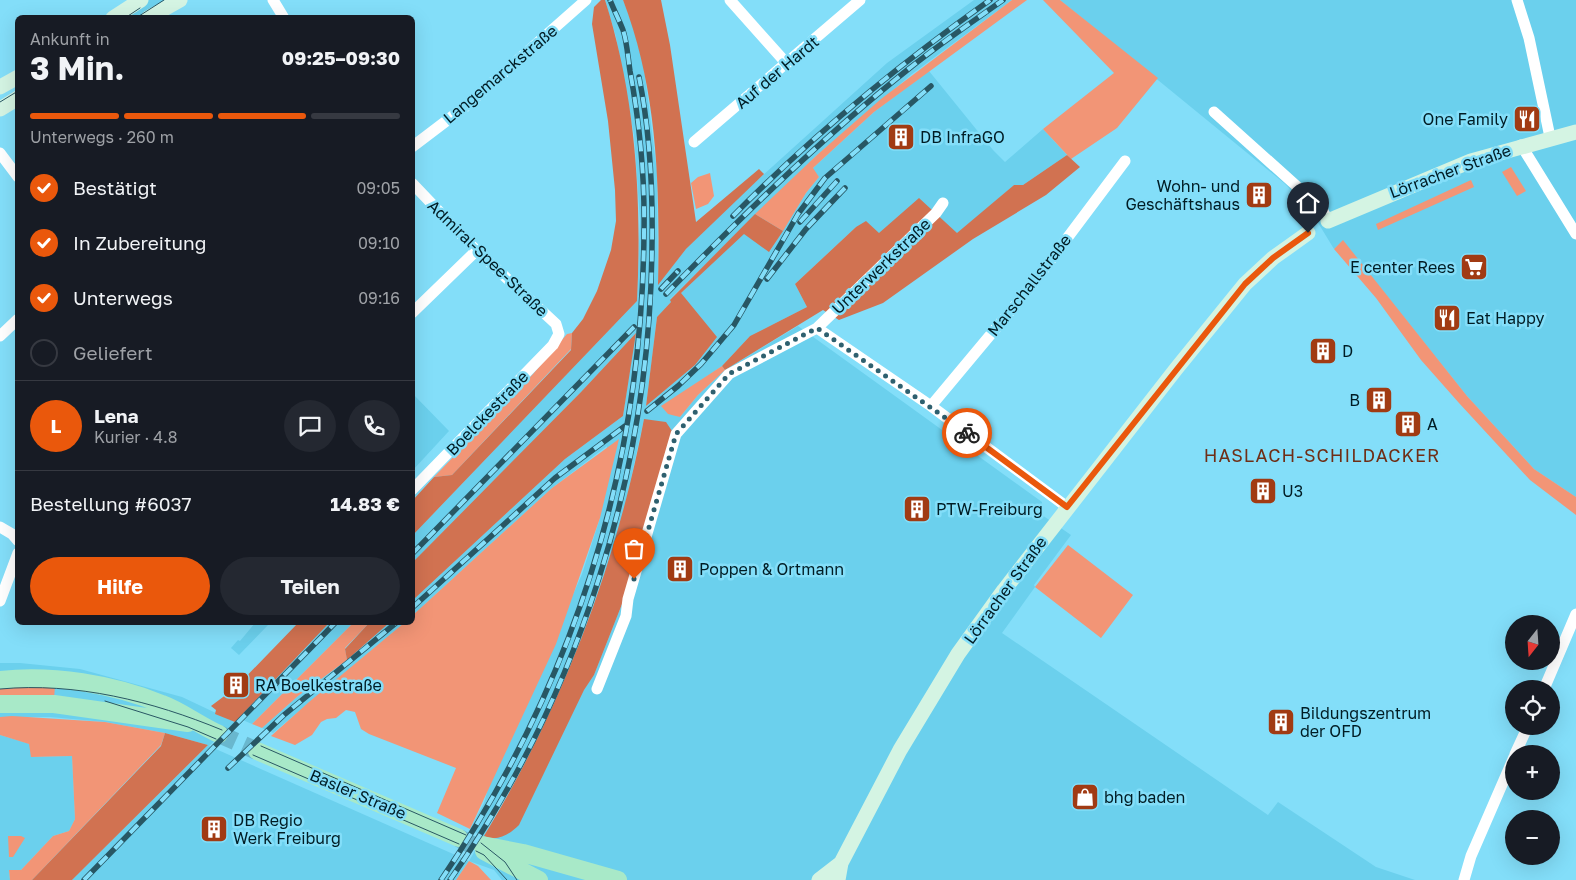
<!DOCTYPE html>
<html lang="de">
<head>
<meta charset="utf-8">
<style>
	body { margin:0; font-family:"Golos Text",sans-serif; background:#242831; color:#f1f3f6; height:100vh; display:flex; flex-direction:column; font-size:19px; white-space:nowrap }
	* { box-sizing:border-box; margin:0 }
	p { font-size:16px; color:#9ea1a6 }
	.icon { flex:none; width:28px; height:28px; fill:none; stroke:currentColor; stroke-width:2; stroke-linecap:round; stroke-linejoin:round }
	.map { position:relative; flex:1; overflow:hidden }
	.panel { position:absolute; left:15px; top:15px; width:400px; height:610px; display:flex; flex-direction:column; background:#171b24; border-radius:8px; box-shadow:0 5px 20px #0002 }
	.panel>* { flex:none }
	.needle { width:32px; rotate:197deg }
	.fabs { position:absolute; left:1505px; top:615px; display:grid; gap:10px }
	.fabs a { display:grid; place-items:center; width:55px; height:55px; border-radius:50%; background:#171b24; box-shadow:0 5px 20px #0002; font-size:25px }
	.pin { position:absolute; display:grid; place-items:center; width:42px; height:42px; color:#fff; margin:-51px -21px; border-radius:50% 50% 50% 0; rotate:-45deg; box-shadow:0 0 5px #0007 }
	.pin .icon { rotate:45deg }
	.courier { position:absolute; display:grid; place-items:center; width:50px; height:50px; margin:-25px; border:4px solid #ea580c; border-radius:50%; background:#fff; color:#222; box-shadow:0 1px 6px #0007 }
	.head em { font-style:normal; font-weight:700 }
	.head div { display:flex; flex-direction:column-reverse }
	.head { display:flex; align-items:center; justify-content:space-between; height:85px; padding:0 15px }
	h1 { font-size:32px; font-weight:700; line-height:38px }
	.bar { display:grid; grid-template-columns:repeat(4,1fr); gap:8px 5px; align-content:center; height:60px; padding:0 15px }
	.bar i { height:6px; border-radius:4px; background:#363941 }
	.bar .current { background:#ea580c }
	.bar p { grid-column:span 4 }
	.line { display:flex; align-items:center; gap:12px; padding:0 15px; border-top:1px solid #363941 }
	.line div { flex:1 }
	.round { display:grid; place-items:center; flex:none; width:52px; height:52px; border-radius:26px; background:#242831 }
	ol { padding:0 15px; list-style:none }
	li { display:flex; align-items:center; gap:15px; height:55px }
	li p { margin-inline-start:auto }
	li .icon { padding:5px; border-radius:50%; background:#ea580c; color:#fff; stroke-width:4 }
	li:last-child { color:#9ea1a6 }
	li i { width:28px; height:28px; border:2px solid #363941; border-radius:50% }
	.cta { display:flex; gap:10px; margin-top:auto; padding:10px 15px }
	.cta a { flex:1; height:58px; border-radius:30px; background:#ea580c; color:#fff; font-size:20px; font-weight:700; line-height:58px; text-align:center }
	.cta a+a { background:#242831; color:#f1f3f6 }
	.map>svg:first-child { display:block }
	.built { fill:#6bd0ed; fill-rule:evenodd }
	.green { fill:#f29576 }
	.forest { fill:#d17251 }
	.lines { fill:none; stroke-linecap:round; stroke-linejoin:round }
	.primary-tunnel { stroke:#69b7ce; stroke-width:18; stroke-dasharray:18 9; stroke-linecap:butt }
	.street { stroke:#fff; stroke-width:11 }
	.secondary { stroke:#d4f4e3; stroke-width:15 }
	.primary { stroke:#a8e9c8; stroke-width:18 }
	.tram { stroke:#285764; stroke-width:1 }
	.rail-casing { stroke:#285764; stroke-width:5.5 }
	.rail { stroke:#83def9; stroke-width:4; stroke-dasharray:11; stroke-linecap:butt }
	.done { stroke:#2e606f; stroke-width:5; stroke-dasharray:0 9 }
	.route { stroke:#ea580c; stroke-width:6 }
	.labels { text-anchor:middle; stroke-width:5; stroke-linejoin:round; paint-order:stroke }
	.street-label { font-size:16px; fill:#001c24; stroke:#83def9 }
	.poi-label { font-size:16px; fill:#001c24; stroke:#83def9; text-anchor:start }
	.neighbourhood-label { font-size:18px; letter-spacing:1px; fill:#6f2e16; stroke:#83def9 }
</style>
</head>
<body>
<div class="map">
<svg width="1576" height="880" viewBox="0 0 1576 880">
	<rect width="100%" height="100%" fill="#83def9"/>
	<path class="built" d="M148 0H171L142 17 119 18Z
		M605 0H623L634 29 644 68 657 172 658 284 686 249 741 195 887 63 974 0H1012L912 74 817 155 670 299 672 301 657 317 646 406 695 365 680 294 744 233 770 251 806 193 819 177 812 169 874 112 929 71 993 150 1005 162 1043 129 1067 155 1023 185H1014L957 234H879L856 227 795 284 807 307 750 336 722 366 662 407 680 417 698 395 725 370 798 326 1042 502V515L1071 535 1034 585 1035 587 1002 633 1268 815 1278 802 1376 867 1415 880H502L494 870 469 861 456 880H72L208 745 165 733 105 722 50 717H0V663H20L80 669 182 697 235 722 209 746 469 861 483 837 470 829 484 803 488 789 582 574 600 518 607 446 552 488 413 615V600L565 459 623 416 635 334 581 392 413 562V535L637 301 640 221 634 135 616 37ZM644 419 624 599 594 675 484 836 539 736 579 647 620 529Z
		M1060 0H1576V497L1534 469 1467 396 1343 241 1334 249 1309 208 1284 183Z
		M413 394 449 431 413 470H412Z
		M255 623H270L239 655 231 648 238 640 240 641Z
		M329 623H353L252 724 238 718Z
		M389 623H404L273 733 262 728 298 696 347 660Z
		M0 735 30 744 32 757 72 756 75 819 69 831 53 836 21 870H9L10 880H0Z"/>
	<path class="green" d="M1012 0H1027L874 112 813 168 819 177 806 193 783 231 755 214 817 155 881 99Z
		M1043 0H1060L1158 78 1117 128 1071 159 1043 129 1114 73Z
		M1511 167 1526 191 1517 196 1502 172Z
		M710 173 714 196 708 204 696 209 691 183 698 177Z
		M1471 180 1474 187 1378 230 1376 224Z
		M1343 240 1467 396 1534 469 1576 497V515L1530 480 1459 403 1421 360 1376 298 1334 249Z
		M572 333 571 349 452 475 434 477 533 374 567 334Z
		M722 366 725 370 698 395 680 417 668 414 661 406Z
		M619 439 600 518 556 644 470 829 437 813 456 768 369 734 361 729 355 712 346 710 336 718 327 719 321 722 312 735 295 745 271 736 309 702 404 623 412 622 413 615 552 488Z
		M1068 545 1133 595 1101 638 1035 587Z
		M353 623H369L345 648 347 660 298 696 262 728 252 724Z
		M0 686H55L54 699 0 698Z
		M12 716 105 722 165 733 161 745 32 880H10L9 870H21L53 836 69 831 75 819 72 756 31 757 29 744 0 735V717Z
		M8 836H21L25 838 13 857H9Z
		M469 861 478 866 491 880H456Z"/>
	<path class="forest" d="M601 0H605C636 97 642 200 637 301L413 535V500L434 477 452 475 571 350 572 333 583 319 597 291 611 250 616 221 615 190 608 121 592 24 594 7Z
		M623 0H661L670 45 696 222 759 169 764 174 686 249 658 285C660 188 658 91 623 0Z
		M1067 155 1080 167 1046 195 973 239 883 303 839 320 823 310 725 370 722 366 750 336 807 307 795 284 856 227 866 221 879 233 919 198 957 233 1014 185H1023Z
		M755 214 783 231 769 252 744 234 681 293 717 337 695 365 646 406 657 317 671 302 670 300Z
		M636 333 623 416 565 459 413 600V562L581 392Z
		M644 419 666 422 672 431 624 599 594 675 584 690 519 825C509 835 497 842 484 836 562 707 616 567 644 419Z
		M298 623H329L235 722 215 714 216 710 211 706 235 688Z
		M369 623H389L347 660 345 649Z
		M165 733 208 745 72 880H32L161 746Z"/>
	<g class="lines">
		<path class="primary-tunnel" d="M219 734 257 751
			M459 838 479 849"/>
		<path class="street" d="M273 0 284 18
			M730 0 787 64
			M1517 0 1529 38 1550 137
			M1214 112 1311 199 1323 211 1328 221
			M694 142 860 0
			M1521 145 1576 234
			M412 147 466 106 586 0
			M0 153 18 177
			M412 183 473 247 556 324 559 334 553 345 412 490
			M412 313 477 250
			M817 328 931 406 1067 507
			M0 336 18 319
			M931 406 1032 285 1125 161
			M0 527 12 534 18 541
			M0 601 18 553
			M597 689 626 616 628 599 676 434 729 374 817 328 936 213 943 203
			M1544 689 1576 614
			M1515 754 1528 726
			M1464 880 1471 856 1514 757"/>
		<path class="secondary" d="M113 18 141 0
			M148 18 180 0
			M0 87 18 77
			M0 109 18 98
			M1328 221 1471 161 1576 132
			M819 880 841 863
			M838 880 841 863 900 750 958 654 1004 590 1176 369 1245 284 1273 258 1308 233"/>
		<path class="primary" d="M0 680C52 674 113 684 162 704 181 711 199 725 219 734
			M0 704H54L188 723
			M257 751 459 838
			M482 845 523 853 618 880
			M484 851 539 880"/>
		<path class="tram" d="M125 18 140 8
			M136 18 164 0
			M0 102 18 91
			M0 689C76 682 152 701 222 730
			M105 701 188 727 216 739
			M261 746 466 835
			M253 755 459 844
			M481 843 505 862 517 880
			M476 851 484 855 507 880"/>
		<g class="rail-casing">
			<path id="rail" d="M733 216C812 136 898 65 990 0
				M800 222 837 181
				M767 279 806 229 845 188
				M661 289 678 271
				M666 294C744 214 824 136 911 67 941 43 972 22 1003 0
				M647 411 678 386 701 364 734 325 798 214 825 178 931 86
				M412 554 634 327
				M412 608 555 478 625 426
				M228 768 285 714 397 622
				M84 880 336 622
				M441 880C574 684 642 470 644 233 645 178 640 125 630 71 628 58 627 42 623 30 619 20 614 10 610 0
				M450 880C580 695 650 471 652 246 653 189 650 132 639 77"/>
		</g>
		<use href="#rail" class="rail"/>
	</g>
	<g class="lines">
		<path class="done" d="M634 579 676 434 729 374 817 328 967 433"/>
		<path class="route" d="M967 433 1067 507 1245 284 1273 258 1308 233"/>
	</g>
	<defs>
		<g id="restaurant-square" transform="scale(1.4375)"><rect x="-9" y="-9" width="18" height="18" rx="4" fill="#a13b13" stroke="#83def9"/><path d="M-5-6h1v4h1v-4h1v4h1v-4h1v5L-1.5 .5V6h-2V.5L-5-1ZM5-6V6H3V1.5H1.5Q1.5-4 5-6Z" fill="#fff"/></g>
		<g id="building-square" transform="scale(1.4375)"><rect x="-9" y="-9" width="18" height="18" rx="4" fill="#a13b13" stroke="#83def9"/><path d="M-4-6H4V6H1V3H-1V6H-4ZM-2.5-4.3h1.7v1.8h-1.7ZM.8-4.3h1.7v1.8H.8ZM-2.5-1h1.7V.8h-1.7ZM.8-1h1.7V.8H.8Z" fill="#fff"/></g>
		<g id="supermarket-square" transform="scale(1.4375)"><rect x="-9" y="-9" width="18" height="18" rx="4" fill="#a13b13" stroke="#83def9"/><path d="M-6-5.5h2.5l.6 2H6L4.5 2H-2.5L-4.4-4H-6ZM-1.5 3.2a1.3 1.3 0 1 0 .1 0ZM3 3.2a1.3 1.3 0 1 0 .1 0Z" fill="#fff"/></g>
		<g id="shop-square" transform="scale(1.4375)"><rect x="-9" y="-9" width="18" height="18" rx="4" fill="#a13b13" stroke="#83def9"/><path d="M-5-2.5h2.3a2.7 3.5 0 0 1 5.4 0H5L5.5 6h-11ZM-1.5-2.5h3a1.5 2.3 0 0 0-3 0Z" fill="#fff"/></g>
	</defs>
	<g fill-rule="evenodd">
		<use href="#restaurant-square" x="1527" y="119"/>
		<use href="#building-square" x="901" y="137"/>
		<use href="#building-square" x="1259" y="195"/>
		<use href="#supermarket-square" x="1474" y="267"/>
		<use href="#restaurant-square" x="1447" y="318"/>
		<use href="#building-square" x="1323" y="351"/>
		<use href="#building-square" x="1379" y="400"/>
		<use href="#building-square" x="1408" y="424"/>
		<use href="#building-square" x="1263" y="491"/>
		<use href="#building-square" x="917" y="509"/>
		<use href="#building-square" x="680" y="569"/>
		<use href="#building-square" x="236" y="685"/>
		<use href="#building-square" x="1281" y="722"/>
		<use href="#shop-square" x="1085" y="797"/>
		<use href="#building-square" x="214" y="829"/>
	</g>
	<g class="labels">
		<g class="street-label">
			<text transform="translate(777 72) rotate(-40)" y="6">Auf der Hardt</text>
			<text transform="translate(500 74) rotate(-40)" y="6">Langemarckstraße</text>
			<text transform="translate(1450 171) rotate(-20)" y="6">Lörracher Straße</text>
			<text transform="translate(488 258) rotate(44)" y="6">Admiral-Spee-Straße</text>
			<text transform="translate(881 266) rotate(-44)" y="6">Unterwerkstraße</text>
			<text transform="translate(1029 285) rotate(-52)" y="6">Marschallstraße</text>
			<text transform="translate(487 413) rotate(-46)" y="6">Boelckestraße</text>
			<text transform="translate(1005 590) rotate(-54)" y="6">Lörracher Straße</text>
			<text transform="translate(358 794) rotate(23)" y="6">Basler Straße</text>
		</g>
		<g class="poi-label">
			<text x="1508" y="125" text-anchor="end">One Family</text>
			<text x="920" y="143">DB InfraGO</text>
			<text x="1240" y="192" text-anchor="end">Wohn- und<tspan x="1240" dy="18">Geschäftshaus</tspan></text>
			<text x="1455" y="273" text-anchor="end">E center Rees</text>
			<text x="1466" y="324">Eat Happy</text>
			<text x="1342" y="357">D</text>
			<text x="1360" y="406" text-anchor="end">B</text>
			<text x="1427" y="430">A</text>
			<text x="1282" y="497">U3</text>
			<text x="936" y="515">PTW-Freiburg</text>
			<text x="699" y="575">Poppen &amp; Ortmann</text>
			<text x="255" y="691">RA Boelkestraße</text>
			<text x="1300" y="719">Bildungszentrum<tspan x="1300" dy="18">der OFD</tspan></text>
			<text x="1104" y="803">bhg baden</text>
			<text x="233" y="826">DB Regio<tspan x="233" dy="18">Werk Freiburg</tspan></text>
		</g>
		<g class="neighbourhood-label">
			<text x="1322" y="462">HASLACH-SCHILDACKER</text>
		</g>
	</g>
</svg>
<div class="fabs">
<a><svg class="needle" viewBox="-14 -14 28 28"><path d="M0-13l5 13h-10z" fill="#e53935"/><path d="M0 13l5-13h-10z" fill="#9ea1a6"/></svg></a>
<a><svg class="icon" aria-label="locate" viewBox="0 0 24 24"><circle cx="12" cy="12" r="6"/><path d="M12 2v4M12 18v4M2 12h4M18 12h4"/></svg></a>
<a>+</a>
<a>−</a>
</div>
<div class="pin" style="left:634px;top:579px;background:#ea580c"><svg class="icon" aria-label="bag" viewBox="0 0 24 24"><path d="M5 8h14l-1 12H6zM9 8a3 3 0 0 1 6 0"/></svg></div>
<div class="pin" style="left:1308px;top:233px;background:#1f2937"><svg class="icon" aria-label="home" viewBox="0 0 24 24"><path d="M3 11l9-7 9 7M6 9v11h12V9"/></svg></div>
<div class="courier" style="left:967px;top:433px"><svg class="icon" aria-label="bike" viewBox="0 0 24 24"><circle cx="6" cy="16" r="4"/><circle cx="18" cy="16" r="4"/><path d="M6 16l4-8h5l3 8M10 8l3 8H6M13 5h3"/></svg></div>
<section class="panel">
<div class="head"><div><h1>3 Min.</h1><p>Ankunft in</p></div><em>09:25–09:30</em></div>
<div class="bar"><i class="current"></i><i class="current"></i><i class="current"></i><i></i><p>Unterwegs · 260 m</p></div>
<ol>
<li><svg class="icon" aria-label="check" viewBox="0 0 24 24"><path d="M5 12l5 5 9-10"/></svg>Bestätigt<p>09:05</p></li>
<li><svg class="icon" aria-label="check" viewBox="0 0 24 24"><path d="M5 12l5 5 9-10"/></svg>In Zubereitung<p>09:10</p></li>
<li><svg class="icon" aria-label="check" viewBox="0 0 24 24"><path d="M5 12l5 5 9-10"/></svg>Unterwegs<p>09:16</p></li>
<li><i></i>Geliefert</li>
</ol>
<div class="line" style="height:90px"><b class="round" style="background:#ea580c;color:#fff">L</b><div><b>Lena</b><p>Kurier · 4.8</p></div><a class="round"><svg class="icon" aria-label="chat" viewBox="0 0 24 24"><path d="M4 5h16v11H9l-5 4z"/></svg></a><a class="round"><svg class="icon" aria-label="phone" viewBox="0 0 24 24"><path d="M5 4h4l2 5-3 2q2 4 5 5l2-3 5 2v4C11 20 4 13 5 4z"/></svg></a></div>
<div class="line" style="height:65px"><div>Bestellung #6037</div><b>14.83 €</b></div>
<div class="cta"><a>Hilfe</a><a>Teilen</a></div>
</section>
</div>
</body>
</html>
